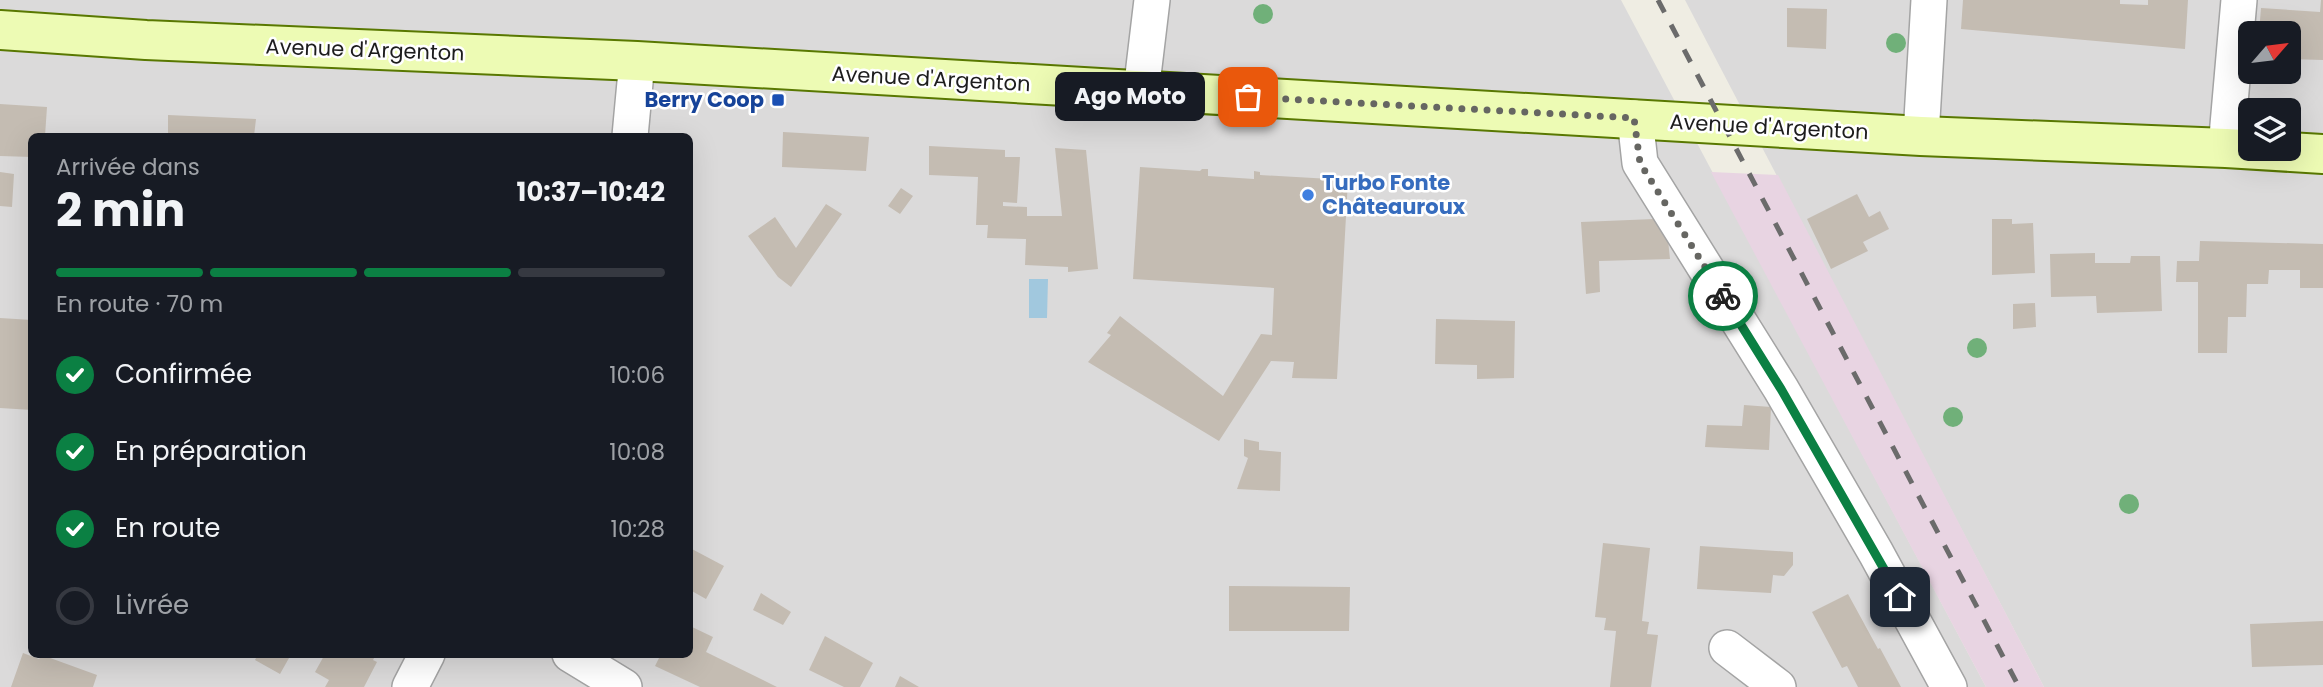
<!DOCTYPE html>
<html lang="fr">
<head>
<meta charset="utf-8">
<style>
	body { margin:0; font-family:Poppins,sans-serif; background:#20242c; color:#f1f3f6; height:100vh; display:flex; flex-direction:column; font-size:26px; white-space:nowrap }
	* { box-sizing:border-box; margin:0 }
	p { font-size:23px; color:#9ea1a6 }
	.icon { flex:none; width:38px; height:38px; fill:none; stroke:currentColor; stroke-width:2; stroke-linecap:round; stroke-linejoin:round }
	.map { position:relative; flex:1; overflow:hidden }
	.details { position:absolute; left:28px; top:133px; width:665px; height:525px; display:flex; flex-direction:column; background:#171b24; border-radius:10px; box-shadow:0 7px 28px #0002 }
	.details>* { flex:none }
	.needle { width:46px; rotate:62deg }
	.controls { position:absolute; left:2238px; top:21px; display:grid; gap:14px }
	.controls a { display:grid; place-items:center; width:63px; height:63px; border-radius:10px; background:#171b24; box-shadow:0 7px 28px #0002; font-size:35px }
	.pin { position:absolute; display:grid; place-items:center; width:60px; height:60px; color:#fff; margin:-30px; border-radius:14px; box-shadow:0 4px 10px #0006 }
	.courier { position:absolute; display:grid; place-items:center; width:70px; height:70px; margin:-35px; border:5px solid #0b8043; border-radius:50%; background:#fff; color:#222; box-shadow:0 2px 9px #0007 }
	.bubble { position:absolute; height:49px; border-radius:10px; background:#171b24; box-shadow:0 7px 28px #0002; font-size:23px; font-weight:700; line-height:49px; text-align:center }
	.headline em { font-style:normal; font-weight:700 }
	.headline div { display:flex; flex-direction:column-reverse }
	.headline { display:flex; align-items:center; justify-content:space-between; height:119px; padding:0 28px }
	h1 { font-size:46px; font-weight:700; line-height:52px }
	.bar { display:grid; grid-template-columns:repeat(4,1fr); gap:10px 7px; align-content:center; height:84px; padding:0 28px }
	.bar i { height:9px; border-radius:5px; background:#363941 }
	.bar .active { background:#0b8043 }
	.bar p { grid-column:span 4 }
	ol { padding:0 28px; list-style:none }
	li { display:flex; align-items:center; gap:21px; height:77px }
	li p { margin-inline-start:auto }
	li .icon { padding:7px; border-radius:50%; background:#0b8043; color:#fff; stroke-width:4 }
	li:last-child { color:#9ea1a6 }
	li i { width:38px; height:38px; border:4px solid #363941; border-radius:50% }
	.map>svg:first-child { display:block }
	.residential { fill:#dbdada; fill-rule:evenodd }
	.industrial { fill:#e8d4e2 }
	.water { fill:#a1c8de }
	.building { fill:#c4bcb2 }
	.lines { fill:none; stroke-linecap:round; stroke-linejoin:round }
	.minor-casing { stroke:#a4a4a4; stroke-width:38 }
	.secondary-casing { stroke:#597801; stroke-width:42 }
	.minor { stroke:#fff; stroke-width:35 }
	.secondary { stroke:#edfbb4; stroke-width:38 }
	.rail { stroke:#6b6b6b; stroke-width:5; stroke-dasharray:14 14; stroke-linecap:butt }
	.tree { fill:#70b079 }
	.done { stroke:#666662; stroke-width:7; stroke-dasharray:0 12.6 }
	.route { stroke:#0b8043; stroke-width:9 }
	.transit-dot { fill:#1a4fb4; stroke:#fff; stroke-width:2.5 }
	.shop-dot { fill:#3f7fe0; stroke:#fff; stroke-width:2.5 }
	.labels { text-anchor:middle; stroke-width:5; stroke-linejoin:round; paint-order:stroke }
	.street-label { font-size:21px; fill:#1d1d1d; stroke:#fff }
	.transit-label { font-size:21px; font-weight:bold; fill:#164399; stroke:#fff; text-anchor:end }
	.shop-label { font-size:21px; font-weight:bold; fill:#366cbe; stroke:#fff; text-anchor:start }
</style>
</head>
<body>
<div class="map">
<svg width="2323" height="687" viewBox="0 0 2323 687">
	<rect width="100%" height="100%" fill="#efede3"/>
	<path class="residential" d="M0 0H1621L1986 687H0ZM32 136H690V654H32Z
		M1685 0H2323V687H2044ZM2250 33H2289V72H2250ZM2250 110H2289V149H2250Z"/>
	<path class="industrial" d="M1711 172 1778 175 2044 687H1986Z"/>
	<path class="water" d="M1029 279H1048L1047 318H1029Z"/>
	<path class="building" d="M1963 0H2120V4L2148 5V0H2188L2185 49 1961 29Z
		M2321 0H2323V60L2289 59V33H2259L2261 8 2320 12Z
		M1787 8 1827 9 1826 49 1787 47Z
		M0 104 47 107 45 136H32V157L0 156Z
		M168 115 256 119 254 136H168Z
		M783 132 869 137 866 171 782 167Z
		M929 146 1005 150V157H1020L1017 203 1003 202V206L1027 207V216H1062L1055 148 1086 150 1098 269 1068 272V267L1025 265 1026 239 987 238 988 225H976L978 177 929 175Z
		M1140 167 1200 171 1202 169H1208V176L1254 179V171L1260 172V175L1348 180 1337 379 1292 378 1294 362 1271 361 1219 441 1088 362 1111 335 1107 333 1120 316 1223 396 1261 334 1272 335 1274 288 1133 279Z
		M0 172 14 174 12 207 0 206Z
		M901 188 913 196 900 214 888 206Z
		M1857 194 1869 217 1880 211 1889 229 1863 242 1868 251 1831 269 1807 219Z
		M826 204 842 214 791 287 778 277 748 236 775 217 796 248Z
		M1654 219 1668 240 1670 259 1599 261 1600 292 1586 294 1581 222Z
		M1992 219H2012V224L2033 223 2035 273 1992 275Z
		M2200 241 2323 244V288H2300V270H2269L2268 284H2247L2246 317H2228L2227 353H2198V282H2176L2177 261H2199Z
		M2095 253V263H2130L2131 256H2160L2162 311 2097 313 2096 296 2051 297 2050 254Z
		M2035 303 2036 327 2013 329V304Z
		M0 318 32 320V410L0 408Z
		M1436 319 1515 321 1514 378 1477 379V365L1435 364Z
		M1744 405 1771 407 1769 450 1705 447 1707 425 1742 426Z
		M1244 439 1259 442V450L1281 452 1280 491 1237 489 1248 458 1244 456Z
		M1603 543 1650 548 1642 621 1649 622 1647 634 1658 635 1651 687H1610L1616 631 1604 630 1606 618 1595 617Z
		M1700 546 1793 552V565L1784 576 1773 575 1771 593 1697 589Z
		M690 548 724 566 706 599 690 590Z
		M1229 586 1350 587 1349 631H1229Z
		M761 593 791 612 783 625 753 610Z
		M1848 594 1878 649 1880 648 1901 687H1858L1847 666 1842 668 1812 612Z
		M2323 621V665L2252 667 2250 624Z
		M690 626 713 637 706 652 777 687H700L655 666 661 654H690Z
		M825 636 873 663 860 687H844L809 670Z
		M23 653 39 659 42 655 97 675 93 687H11Z
		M258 654H283L289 658 280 674 255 660Z
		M325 654H376L373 660 377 662 364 687H325L329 680 315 672Z
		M900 676 919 687H895Z"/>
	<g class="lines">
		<g class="minor-casing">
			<path id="minor" d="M1141 92 1152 0
				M1635 118 1640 163 1781 389 1876 553 1949 687
				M630 136 637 61
				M1921 136 1929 0
				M2226 148 2239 0
				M1727 648 1778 687
				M570 654 624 687
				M410 687 427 654"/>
		</g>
		<g class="secondary-casing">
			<path id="secondary" d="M0 30 146 40 637 61 1921 136 2226 148 2323 154"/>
		</g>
		<use href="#minor" class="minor"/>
		<use href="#secondary" class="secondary"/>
		<path class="rail" d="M1658 0 2019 687"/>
	</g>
	<g class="tree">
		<circle cx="1263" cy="14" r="10"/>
		<circle cx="1896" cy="43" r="10"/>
		<circle cx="1977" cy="348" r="10"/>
		<circle cx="1953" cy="417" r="10"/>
		<circle cx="2129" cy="504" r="10"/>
	</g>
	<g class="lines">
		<path class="done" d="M1248 97 1634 118 1640 163 1723 296"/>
		<path class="route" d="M1723 296 1781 389 1900 597"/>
	</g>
	<rect class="transit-dot" x="771" y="93" width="14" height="14" rx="3.5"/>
	<circle class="shop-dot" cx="1308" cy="195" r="7"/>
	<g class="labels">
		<g class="street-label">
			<text transform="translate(365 50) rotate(2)" y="7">Avenue d'Argenton</text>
			<text transform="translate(931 79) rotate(3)" y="7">Avenue d'Argenton</text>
			<text transform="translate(1769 127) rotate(3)" y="7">Avenue d'Argenton</text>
		</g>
		<g class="transit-label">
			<text x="764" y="107">Berry Coop</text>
		</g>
		<g class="shop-label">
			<text x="1322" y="190">Turbo Fonte<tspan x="1322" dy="24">Châteauroux</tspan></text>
		</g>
	</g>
</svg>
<div class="controls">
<a><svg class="needle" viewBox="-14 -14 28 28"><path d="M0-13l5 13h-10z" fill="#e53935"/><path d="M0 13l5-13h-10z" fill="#9ea1a6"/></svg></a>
<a><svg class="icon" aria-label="layers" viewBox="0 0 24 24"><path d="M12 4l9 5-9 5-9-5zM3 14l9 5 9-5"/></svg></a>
</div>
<div class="pin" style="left:1248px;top:97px;background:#ea580c"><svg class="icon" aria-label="bag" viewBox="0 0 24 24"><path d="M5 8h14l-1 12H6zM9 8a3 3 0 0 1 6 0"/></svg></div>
<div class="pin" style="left:1900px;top:597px;background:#1f2937"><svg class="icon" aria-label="home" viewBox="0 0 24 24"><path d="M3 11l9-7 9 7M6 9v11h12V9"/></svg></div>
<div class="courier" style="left:1723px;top:296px"><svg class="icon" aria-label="bike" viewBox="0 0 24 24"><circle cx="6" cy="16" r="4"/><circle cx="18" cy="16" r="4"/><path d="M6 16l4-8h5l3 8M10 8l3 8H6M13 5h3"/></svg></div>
<div class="bubble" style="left:1055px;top:72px;width:150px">Ago Moto</div>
<section class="details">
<div class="headline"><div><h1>2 min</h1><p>Arrivée dans</p></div><em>10:37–10:42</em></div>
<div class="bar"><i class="active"></i><i class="active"></i><i class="active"></i><i></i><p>En route · 70 m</p></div>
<ol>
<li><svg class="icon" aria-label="check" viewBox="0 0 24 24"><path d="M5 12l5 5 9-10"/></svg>Confirmée<p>10:06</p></li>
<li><svg class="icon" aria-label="check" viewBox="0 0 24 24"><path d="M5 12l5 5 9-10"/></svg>En préparation<p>10:08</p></li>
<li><svg class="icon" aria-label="check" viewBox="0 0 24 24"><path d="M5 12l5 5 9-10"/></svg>En route<p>10:28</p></li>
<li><i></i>Livrée</li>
</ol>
</section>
</div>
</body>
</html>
